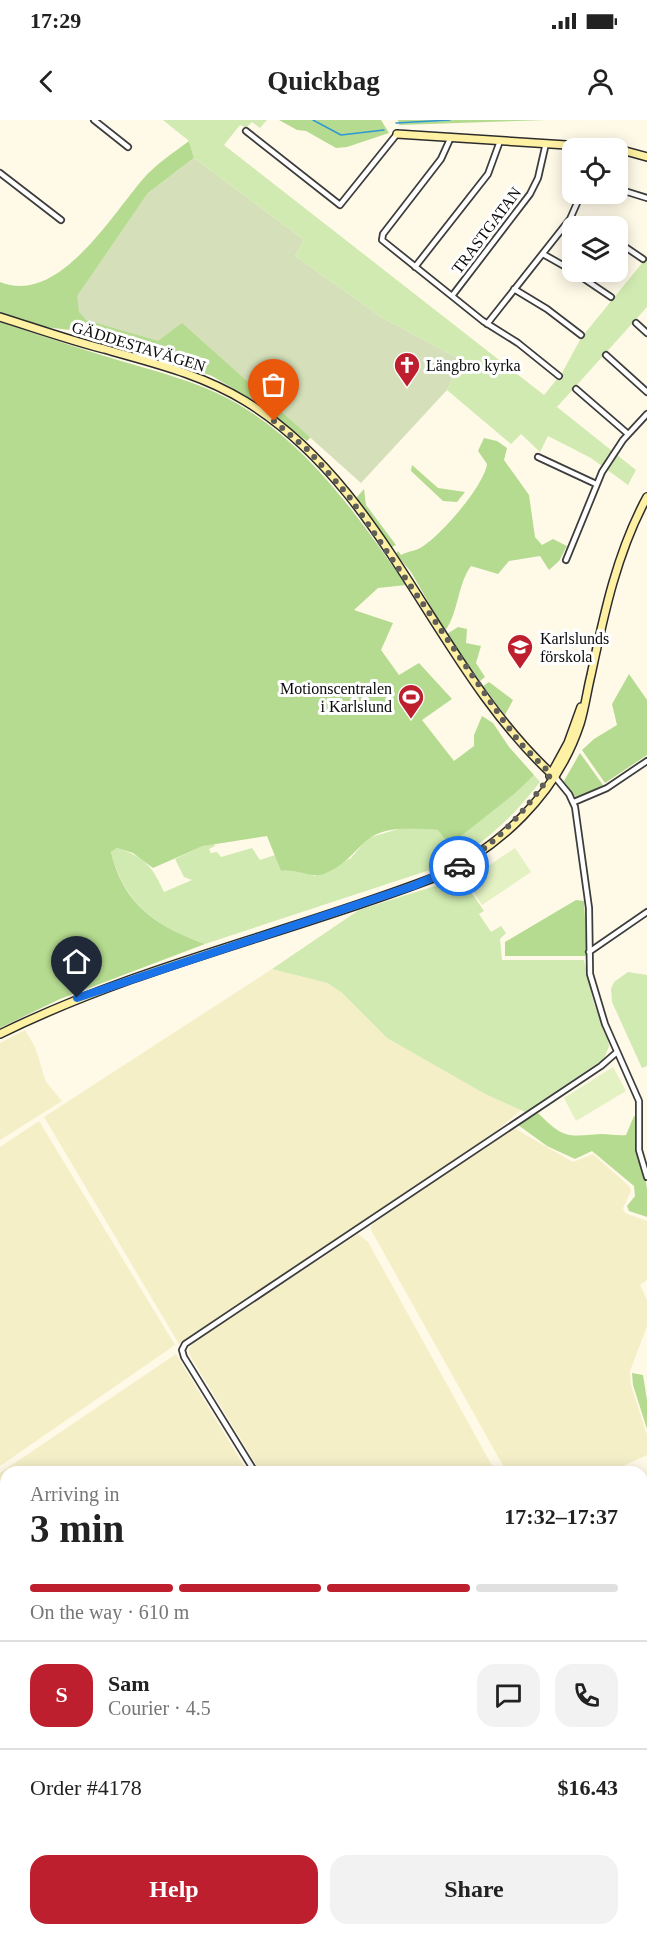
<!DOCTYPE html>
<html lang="en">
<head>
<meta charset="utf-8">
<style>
	body { margin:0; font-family:Georgia,serif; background:#f2f2f2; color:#222; height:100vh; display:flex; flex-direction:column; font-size:22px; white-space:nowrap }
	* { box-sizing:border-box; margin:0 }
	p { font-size:20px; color:#767676 }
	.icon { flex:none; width:33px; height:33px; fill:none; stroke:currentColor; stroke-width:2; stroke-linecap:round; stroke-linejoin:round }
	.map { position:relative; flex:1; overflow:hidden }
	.sheet { position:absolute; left:0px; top:1346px; width:648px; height:470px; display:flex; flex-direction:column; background:#fff; border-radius:18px 18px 0 0; box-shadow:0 3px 15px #0003 }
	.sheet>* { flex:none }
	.controls { position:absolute; left:562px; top:18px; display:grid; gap:12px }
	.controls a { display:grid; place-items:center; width:66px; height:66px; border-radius:12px; background:#fff; box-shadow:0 3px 15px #0003; font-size:30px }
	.pin { position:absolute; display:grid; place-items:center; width:51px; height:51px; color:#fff; margin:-62px -26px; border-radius:50% 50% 50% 0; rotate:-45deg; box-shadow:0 0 6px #0007 }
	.pin .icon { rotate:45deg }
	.courier { position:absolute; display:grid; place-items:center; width:60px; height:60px; margin:-30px; border:4px solid #1a73e8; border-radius:50%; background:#fff; color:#222; box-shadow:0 2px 8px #0007 }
	.headline em { font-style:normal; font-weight:700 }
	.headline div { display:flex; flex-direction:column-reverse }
	.headline { display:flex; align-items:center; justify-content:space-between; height:102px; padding:0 30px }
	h1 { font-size:39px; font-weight:700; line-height:45px }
	.bar { display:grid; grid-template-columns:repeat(4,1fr); gap:9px 6px; align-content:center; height:72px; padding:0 30px }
	.bar i { height:8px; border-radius:4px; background:#e0e0e0 }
	.bar .active { background:#be1f2e }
	.bar p { grid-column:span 4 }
	.line { display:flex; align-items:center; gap:15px; padding:0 30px; border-top:2px solid #e0e0e0 }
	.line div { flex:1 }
	.round { display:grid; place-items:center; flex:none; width:63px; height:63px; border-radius:18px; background:#f2f2f2 }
	.cta { display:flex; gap:12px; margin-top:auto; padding:12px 30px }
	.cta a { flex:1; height:69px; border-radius:18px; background:#be1f2e; color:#fff; font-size:24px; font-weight:700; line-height:69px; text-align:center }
	.cta a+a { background:#f2f2f2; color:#222 }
	.status { display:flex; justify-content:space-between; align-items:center; height:42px; padding:0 30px; background:#fff; direction:ltr }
	.status svg { height:16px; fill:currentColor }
	header { display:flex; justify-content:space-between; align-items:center; height:78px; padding:0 30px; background:#fff; font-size:27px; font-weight:700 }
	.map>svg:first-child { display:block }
	.farmland { fill:#f5efc8 }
	.green { fill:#d1eab1 }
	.forest { fill:#b5db90 }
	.cemetery { fill:#d5e0ba }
	.pitch { fill:#e3f1c3 }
	.water { fill:#abdff8; stroke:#2f98d2; stroke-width:1.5 }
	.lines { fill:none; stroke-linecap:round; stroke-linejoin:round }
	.stream { stroke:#2f98d2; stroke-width:1.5 }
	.street-casing { stroke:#3d3d3d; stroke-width:8 }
	.secondary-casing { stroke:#2c2c2c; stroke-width:10 }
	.street { stroke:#fff; stroke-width:4.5 }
	.secondary { stroke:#fff1a3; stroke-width:7 }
	.done { stroke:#605e58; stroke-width:6; stroke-dasharray:0 10.8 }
	.route { stroke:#1a73e8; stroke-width:8 }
	.labels { text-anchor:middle; stroke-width:6; stroke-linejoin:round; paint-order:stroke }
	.street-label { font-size:16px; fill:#0a0a0a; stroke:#fff }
	.poi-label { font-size:16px; fill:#0a0a0a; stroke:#fff; text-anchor:start }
</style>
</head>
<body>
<div class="status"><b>17:29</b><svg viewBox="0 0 49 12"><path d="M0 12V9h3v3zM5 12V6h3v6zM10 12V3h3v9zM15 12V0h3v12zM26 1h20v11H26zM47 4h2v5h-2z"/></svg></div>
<header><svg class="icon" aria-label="back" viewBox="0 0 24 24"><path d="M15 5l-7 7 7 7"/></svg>Quickbag<svg class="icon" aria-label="person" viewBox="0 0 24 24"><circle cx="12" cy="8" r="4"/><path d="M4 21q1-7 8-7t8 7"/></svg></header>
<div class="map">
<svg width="647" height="1814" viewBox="0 0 647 1814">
	<rect width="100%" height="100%" fill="#fff9e8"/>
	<path class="farmland" d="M272 849 327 863 341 872 387 918 485 974 521 990 493 1014 179 1224 44 997Z
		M25 910 35 927 46 962 62 981 0 1020V923Z
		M39 1001 175 1225 0 1346V1027Z
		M514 1008 573 1042 593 1034 629 1066 631 1071 623 1088 625 1093 647 1101V1160L640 1165 647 1180V1206L630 1251 631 1265 647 1315V1335L612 1351H506L371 1110V1106L375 1102Z
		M358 1114 368 1122 495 1351H260L189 1234V1228L194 1222Z
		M176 1234 247 1351 6 1352V1455L0 1446V1353Z
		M0 1454 6 1463V1694L0 1697Z
		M642 1673H647V1764L642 1768Z
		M647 1772V1814H596L602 1809H642V1776Z
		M52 1809H219L223 1814H46Z
		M262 1809H529L532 1814H256Z
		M536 1809H593L587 1814H539Z"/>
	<path class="green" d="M163 0H267L260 8 252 2 246 8 240 5 224 25 544 275 562 253 581 218 647 137V187L557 287 636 350 628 365 591 338 548 316 540 332 521 314 511 324 447 270 461 240 381 197 295 136 304 120 194 38 189 21Z
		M534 655 540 662C513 697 484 724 445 745L205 824C158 807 124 785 111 732L117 728C145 737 152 746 164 772L192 760 184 757 175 739 203 726 214 724 215 726 209 729 211 733 217 732 221 737 252 728 260 740 275 735 281 751 294 749 315 756 351 738 368 718 405 707 438 710 456 720Z
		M461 757 484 791 479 794 491 812 501 806 506 813 500 819 502 840H584L594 884 608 919 609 926 604 939 525 992 485 974 387 918 341 872 327 863 272 849 359 790 435 766 448 765Z
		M628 852 647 855V946L642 948 612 882 611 869 614 862Z"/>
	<path class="forest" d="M279 0H381L389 13 347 27 336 28 306 11 297 10Z
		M398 0H547L399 5Z
		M189 21 194 38 147 74 374 252 307 321 253 280 212 256 170 241 92 221 78 211 45 207 0 192V162C58 186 111 96 143 59 156 44 173 33 189 21Z
		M0 202C40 215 81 229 121 241 158 252 195 261 229 279 307 321 357 395 406 465L378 468 354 490 393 503 381 530 399 555 419 543 452 579 422 600 454 641 474 626V615L482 596 493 603 509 627 534 655 514 674 456 720 445 719 438 710C417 708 382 705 366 721 353 733 343 746 326 753 312 760 299 748 281 751L267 716 203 726 153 748 133 733 117 728 111 732C123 785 158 807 205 824L60 879 0 908Z
		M484 318 497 321 507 328 504 340 529 375 535 417 542 425 553 419 567 426 559 441 549 450 540 436 509 441 498 454 471 446C457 465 459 492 445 511L411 452 396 434 398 431 401 435C408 431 416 431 422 427 442 414 484 366 487 344L478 331Z
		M412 345 438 368 465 372 457 382 443 381 411 351Z
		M364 369 366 385 396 425 390 428 358 381 357 377Z
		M458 507 467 509 466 523 481 526 476 543 485 557 480 561 447 514Z
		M629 554 647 580V635L605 663 582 630 594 619 617 605 612 584Z
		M489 562 513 580 505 595 483 566Z
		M580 633 603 665 577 679 564 661Z
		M576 780 584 781 587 836H505V822Z
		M538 993C565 1020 567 1016 602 1014 610 1014 618 1016 626 1015L634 996 639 999C630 1034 644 1039 647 1069 647 1078 647 1088 647 1097L629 1091 627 1086 635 1076 634 1066 592 1031 575 1039 547 1026 518 1005Z
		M632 1253 643 1255 647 1280V1309L633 1265Z
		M647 1398V1442L642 1444V1400Z
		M647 1591V1619L642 1622V1595Z"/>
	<path class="cemetery" d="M194 38 304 120 295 136 381 197 461 240 447 270 361 363 182 203 158 221 86 200 79 192 77 176 147 74Z"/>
	<path class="pitch" d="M515 728 531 752 482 785 466 761Z
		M613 947 626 971 576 1001 564 978Z"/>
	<path class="water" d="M647 1620V1662L642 1664V1623Z
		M6 1795V1809H24L16 1814H0V1798Z"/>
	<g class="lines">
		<path class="stream" d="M313 0 341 15 384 10
			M396 3 450 0"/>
		<g class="street-casing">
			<path id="street" d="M94 0 128 27
				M246 11 340 85 397 14
				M451 17 441 39 383 114 382 120 483 201 518 223 559 256
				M0 53 61 100
				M618 69 647 78
				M570 99 586 106
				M618 122 643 139
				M543 134 573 151
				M415 147 488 54 500 21
				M574 152 611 177
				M514 169 547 189 581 215
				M452 176 530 74 538 58 546 23
				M636 203 647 213
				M487 204 570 99 581 74
				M606 235 647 272
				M576 269 628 314
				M538 337 596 364
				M566 440 602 352 623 320 647 294
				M555 657 569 674 575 687 589 788 590 854 605 904 639 981V1030L647 1057
				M574 682 607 668 647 641
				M589 832 647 792
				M255 1352 184 1237 182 1230 185 1224 601 946 617 932
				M0 1773 6 1769
				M642 1773 647 1769
				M592 1814 598 1809"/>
		</g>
		<g class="secondary-casing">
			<path id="secondary" d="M397 14 613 28
				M618 29 647 37
				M0 197C35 208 69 220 104 229 153 243 201 254 245 281 388 368 434 547 555 657
				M550 656 568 623 581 587
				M0 914C138 846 290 813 433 758 499 729 557 674 580 604 585 588 587 571 591 555 604 494 617 432 647 377"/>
		</g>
		<use href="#street" class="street"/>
		<use href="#secondary" class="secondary"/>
	</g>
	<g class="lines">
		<path class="done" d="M274 301 309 331 348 375 505 603 522 625 551 654C525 691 498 722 459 746"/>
		<path class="route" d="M77 878 413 766 459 746"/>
	</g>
	<defs>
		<g id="church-pin" transform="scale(1.35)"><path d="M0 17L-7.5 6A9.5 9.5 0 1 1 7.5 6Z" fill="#be1f2e" stroke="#fff"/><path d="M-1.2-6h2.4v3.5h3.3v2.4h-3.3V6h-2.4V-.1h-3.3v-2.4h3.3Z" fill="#fff"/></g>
		<g id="school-pin" transform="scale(1.35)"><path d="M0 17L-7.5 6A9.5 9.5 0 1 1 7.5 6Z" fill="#be1f2e" stroke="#fff"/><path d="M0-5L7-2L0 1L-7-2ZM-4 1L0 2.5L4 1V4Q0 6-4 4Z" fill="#fff"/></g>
		<g id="stadium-pin" transform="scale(1.35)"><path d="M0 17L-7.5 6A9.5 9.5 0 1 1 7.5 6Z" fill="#be1f2e" stroke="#fff"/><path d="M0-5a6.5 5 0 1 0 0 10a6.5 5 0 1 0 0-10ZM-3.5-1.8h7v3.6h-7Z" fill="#fff"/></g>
	</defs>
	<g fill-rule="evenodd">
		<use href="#church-pin" x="407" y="245"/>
		<use href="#school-pin" x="520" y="527"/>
		<use href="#stadium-pin" x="411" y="577"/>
	</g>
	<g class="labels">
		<g class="street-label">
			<text transform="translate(486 110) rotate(-53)" y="6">TRASTGATAN</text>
			<text transform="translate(139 226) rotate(17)" y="6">GÄDDESTAVÄGEN</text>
		</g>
		<g class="poi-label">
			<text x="426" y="251">Längbro kyrka</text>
			<text x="540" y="524">Karlslunds<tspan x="540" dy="18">förskola</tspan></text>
			<text x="392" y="574" text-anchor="end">Motionscentralen<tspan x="392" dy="18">i Karlslund</tspan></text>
		</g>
	</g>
</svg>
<div class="controls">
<a><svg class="icon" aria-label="locate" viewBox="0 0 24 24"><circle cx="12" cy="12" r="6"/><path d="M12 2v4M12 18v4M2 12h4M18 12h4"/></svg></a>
<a><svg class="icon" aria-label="layers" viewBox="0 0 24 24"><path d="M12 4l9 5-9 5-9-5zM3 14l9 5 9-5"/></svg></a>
</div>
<div class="pin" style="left:274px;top:301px;background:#ea580c"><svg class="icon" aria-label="bag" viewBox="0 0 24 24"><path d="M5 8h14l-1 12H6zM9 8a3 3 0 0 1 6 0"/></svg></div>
<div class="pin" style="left:77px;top:878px;background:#1f2937"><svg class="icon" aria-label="home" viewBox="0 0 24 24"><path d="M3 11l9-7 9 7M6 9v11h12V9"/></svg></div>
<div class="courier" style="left:459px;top:746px"><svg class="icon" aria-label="car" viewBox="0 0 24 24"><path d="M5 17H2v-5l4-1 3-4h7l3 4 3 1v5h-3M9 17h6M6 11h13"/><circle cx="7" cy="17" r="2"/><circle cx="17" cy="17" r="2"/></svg></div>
<section class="sheet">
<div class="headline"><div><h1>3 min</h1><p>Arriving in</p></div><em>17:32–17:37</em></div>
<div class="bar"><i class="active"></i><i class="active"></i><i class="active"></i><i></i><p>On the way · 610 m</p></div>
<div class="line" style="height:108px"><b class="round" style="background:#be1f2e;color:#fff">S</b><div><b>Sam</b><p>Courier · 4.5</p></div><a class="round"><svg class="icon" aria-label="chat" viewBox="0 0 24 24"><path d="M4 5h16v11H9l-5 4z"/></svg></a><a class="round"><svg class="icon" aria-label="phone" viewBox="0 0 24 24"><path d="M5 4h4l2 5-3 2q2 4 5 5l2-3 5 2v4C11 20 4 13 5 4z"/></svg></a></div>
<div class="line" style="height:78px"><div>Order #4178</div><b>$16.43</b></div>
<div class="cta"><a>Help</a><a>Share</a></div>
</section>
</div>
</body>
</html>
